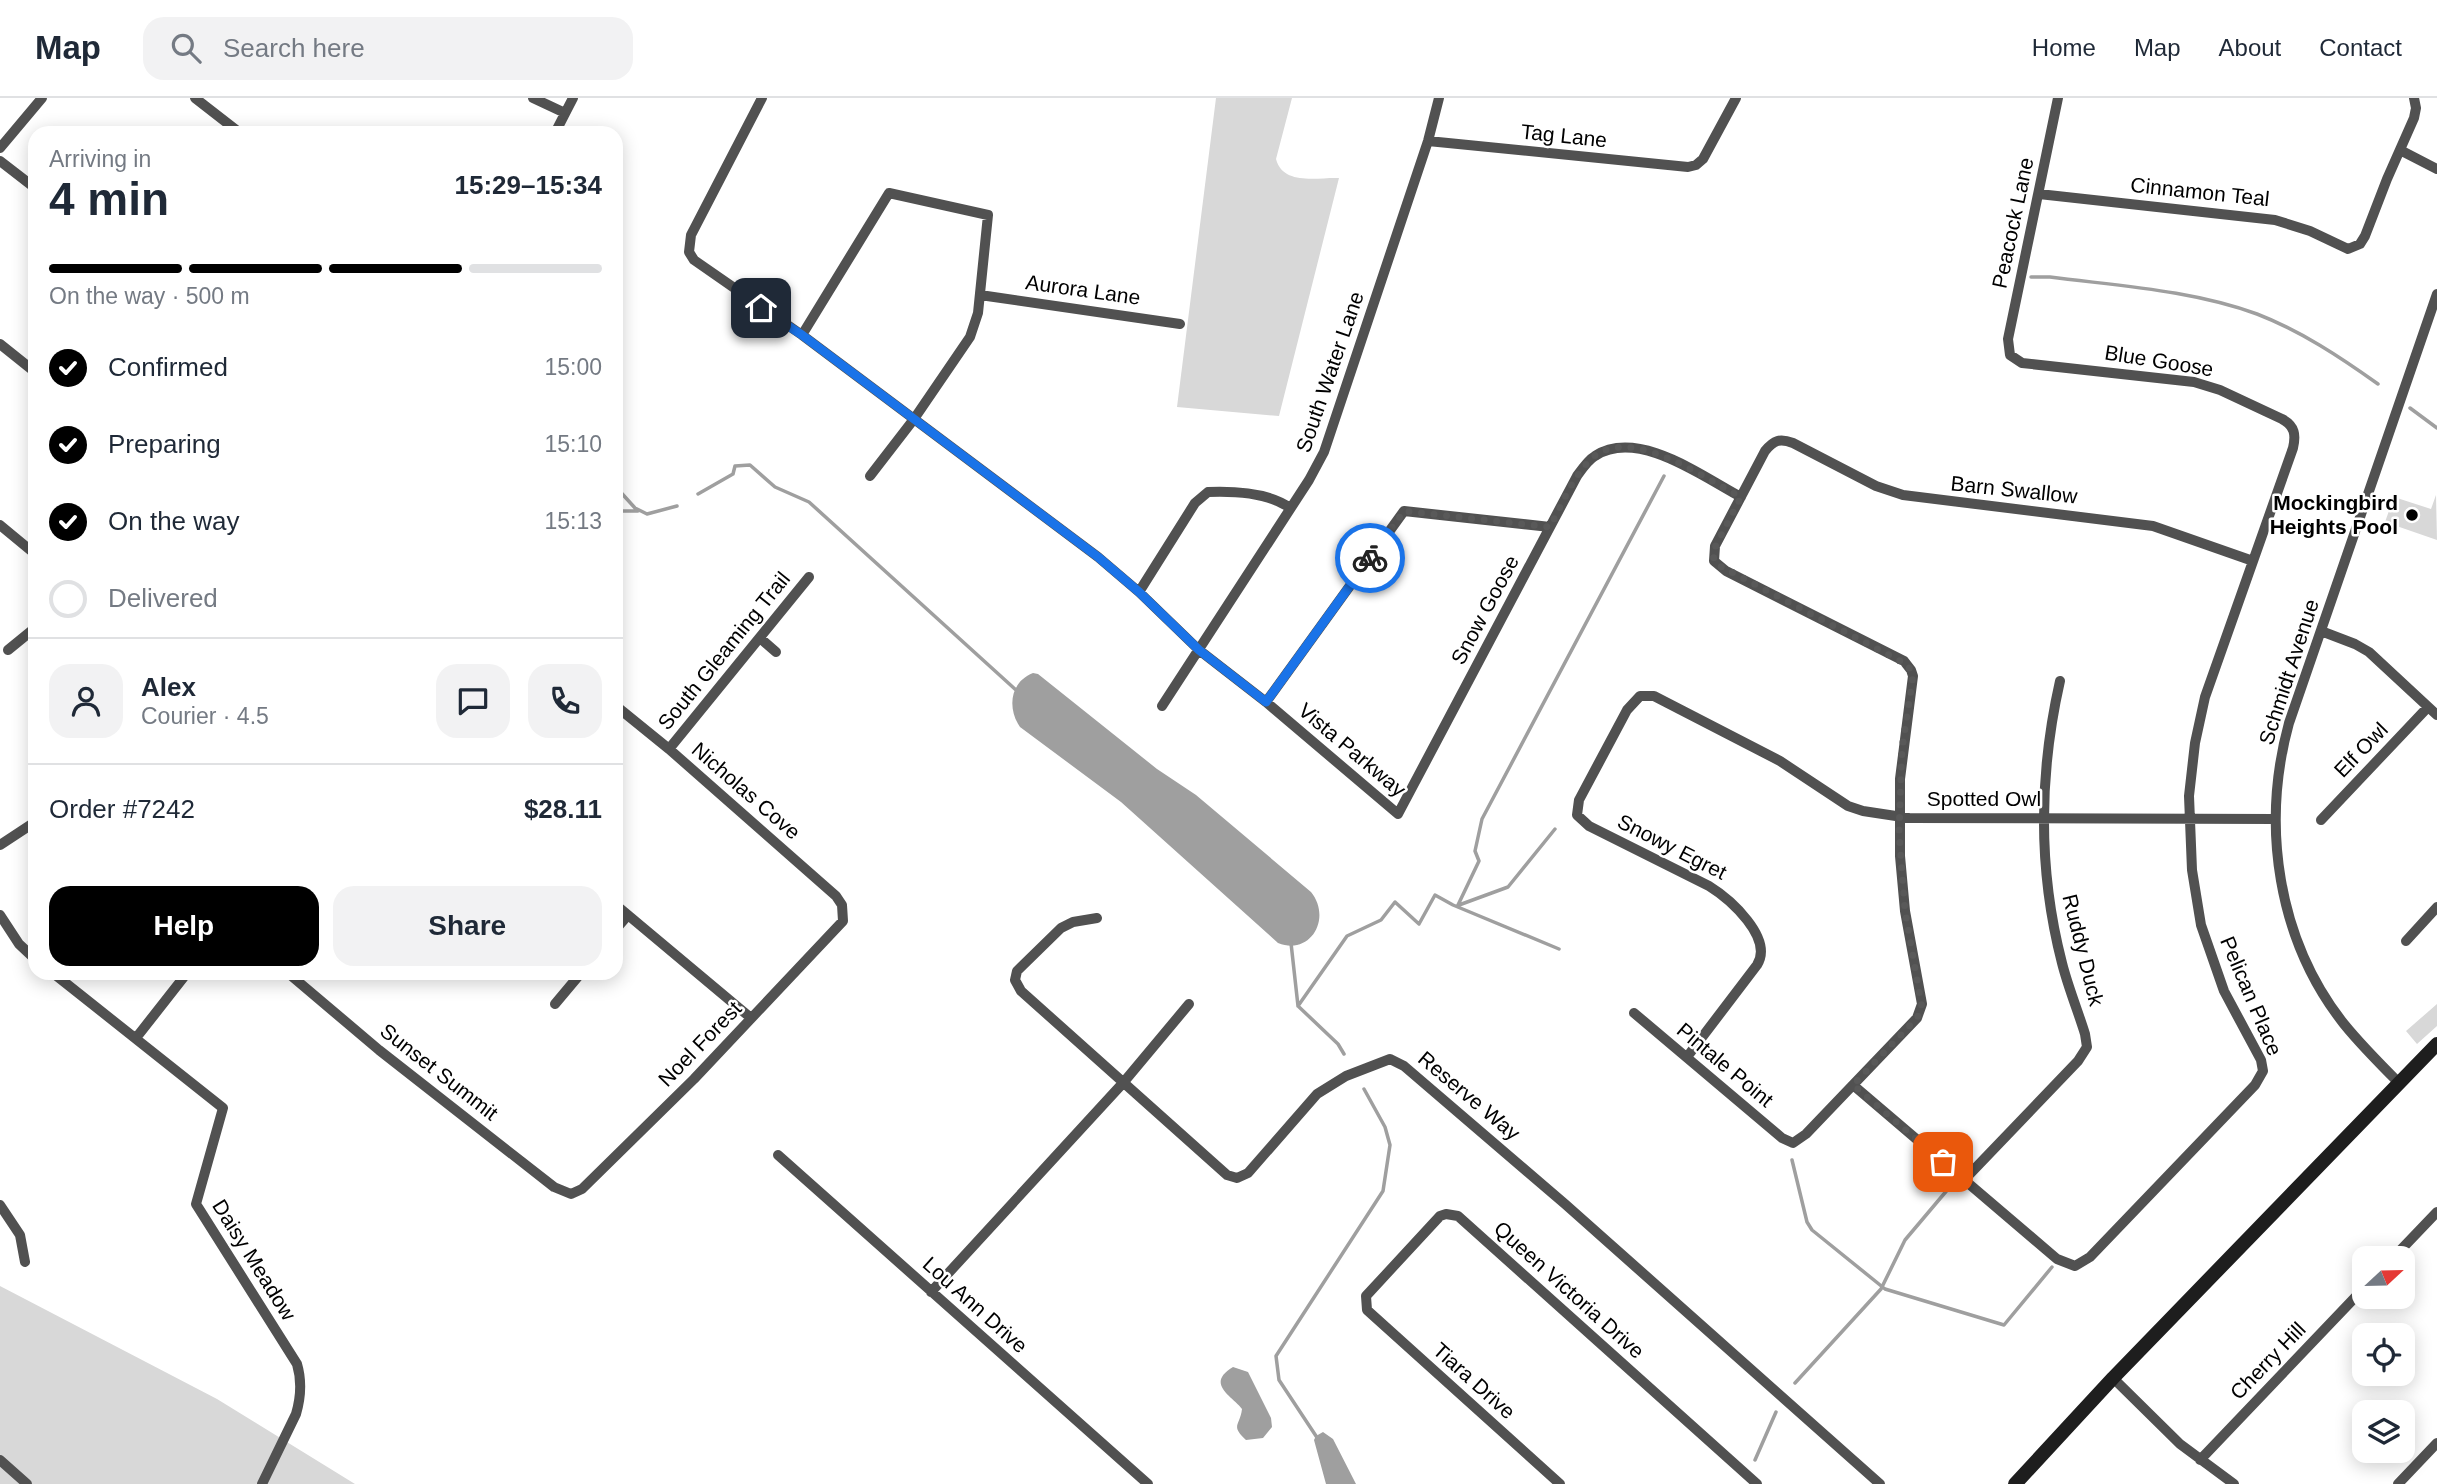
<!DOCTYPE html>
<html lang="en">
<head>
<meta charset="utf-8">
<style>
	body { margin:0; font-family:Helvetica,sans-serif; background:#f2f2f3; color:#1f2937; height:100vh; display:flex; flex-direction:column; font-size:26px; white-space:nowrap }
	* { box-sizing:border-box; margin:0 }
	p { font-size:23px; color:#747a83 }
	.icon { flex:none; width:38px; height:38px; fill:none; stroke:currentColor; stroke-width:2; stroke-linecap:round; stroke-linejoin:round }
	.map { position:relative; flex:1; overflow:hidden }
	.details { position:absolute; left:28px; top:28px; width:595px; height:854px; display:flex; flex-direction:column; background:#fff; border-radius:21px; box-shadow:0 4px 18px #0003 }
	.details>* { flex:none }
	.needle { width:46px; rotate:68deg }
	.controls { position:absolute; left:2352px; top:1148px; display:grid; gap:14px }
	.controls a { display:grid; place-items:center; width:63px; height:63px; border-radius:14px; background:#fff; box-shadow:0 4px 18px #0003; font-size:35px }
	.pin { position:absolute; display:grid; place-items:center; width:60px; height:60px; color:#fff; margin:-30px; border-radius:14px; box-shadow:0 4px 10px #0006 }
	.courier { position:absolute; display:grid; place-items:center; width:70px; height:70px; margin:-35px; border:5px solid #1a73e8; border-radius:50%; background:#fff; color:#222; box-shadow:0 2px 9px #0007 }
	.summary em { font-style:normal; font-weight:700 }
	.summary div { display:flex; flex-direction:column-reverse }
	.summary { display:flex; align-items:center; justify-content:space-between; height:119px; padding:0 21px }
	h1 { font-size:46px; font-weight:700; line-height:52px }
	.bar { display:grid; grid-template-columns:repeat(4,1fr); gap:10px 7px; align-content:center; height:84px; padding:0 21px }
	.bar i { height:9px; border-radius:5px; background:#e0e1e3 }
	.bar .selected { background:#000 }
	.bar p { grid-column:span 4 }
	.line { display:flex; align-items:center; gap:18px; padding:0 21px; border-top:2px solid #e0e1e3 }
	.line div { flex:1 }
	.round { display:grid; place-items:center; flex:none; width:74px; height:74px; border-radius:21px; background:#f2f2f3 }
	ol { padding:0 21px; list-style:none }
	li { display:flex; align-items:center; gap:21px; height:77px }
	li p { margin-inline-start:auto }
	li .icon { padding:7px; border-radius:50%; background:#000; color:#fff; stroke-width:4 }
	li:last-child { color:#747a83 }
	li i { width:38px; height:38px; border:4px solid #e0e1e3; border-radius:50% }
	.primary-button { display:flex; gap:14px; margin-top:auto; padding:14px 21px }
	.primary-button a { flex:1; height:80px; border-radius:21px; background:#000; color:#fff; font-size:28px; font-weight:700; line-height:80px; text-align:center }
	.primary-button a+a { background:#f2f2f3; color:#1f2937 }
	header { display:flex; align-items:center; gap:42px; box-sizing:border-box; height:98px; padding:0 35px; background:#fff; border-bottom:2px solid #e0e1e3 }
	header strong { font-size:33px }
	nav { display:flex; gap:38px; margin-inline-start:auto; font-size:24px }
	.search { width:490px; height:63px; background:#f2f2f3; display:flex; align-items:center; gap:18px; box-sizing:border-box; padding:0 24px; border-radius:21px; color:#747a83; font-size:26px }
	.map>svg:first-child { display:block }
	.green { fill:#d8d8d8 }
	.water { fill:#9f9f9f }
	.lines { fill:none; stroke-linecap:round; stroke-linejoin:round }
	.stream { stroke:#9f9f9f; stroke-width:3.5 }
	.street { stroke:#515151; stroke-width:10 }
	.secondary { stroke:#1e1e1e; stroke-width:14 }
	.done { stroke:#595959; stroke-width:7; stroke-dasharray:0 12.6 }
	.route { stroke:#1a73e8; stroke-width:9 }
	.poi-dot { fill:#000; stroke:#fff; stroke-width:2.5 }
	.labels { text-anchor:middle; stroke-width:5; stroke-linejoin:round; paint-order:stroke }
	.street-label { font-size:21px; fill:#000; stroke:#fff }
	.poi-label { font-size:21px; font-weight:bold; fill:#000; stroke:#fff; text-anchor:end }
</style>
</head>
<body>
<header>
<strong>Map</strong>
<div class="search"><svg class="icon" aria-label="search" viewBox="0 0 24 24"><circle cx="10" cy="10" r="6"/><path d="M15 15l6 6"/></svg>Search here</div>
<nav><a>Home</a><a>Map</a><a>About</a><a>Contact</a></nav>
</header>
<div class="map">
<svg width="2437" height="1386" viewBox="0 0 2437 1386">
	<rect width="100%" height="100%" fill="#fff"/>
	<path class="green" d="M1216 0H1292L1276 61C1283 88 1318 79 1339 80L1279 318 1177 309Z
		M2436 397 2437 442 2385 424 2394 399 2431 411Z
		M2437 906V928L2417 946 2406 933Z
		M0 1188 217 1301 355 1386H0Z"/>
	<path class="water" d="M1033 575 1038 576 1157 671 1196 697 1311 794C1332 820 1311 858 1278 845L1121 704 1020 629C1007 610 1010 584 1033 575Z
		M1233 1269 1248 1274 1271 1320 1272 1329 1263 1340 1246 1342C1230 1327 1240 1328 1242 1311 1232 1298 1205 1286 1233 1269Z
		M1323 1334 1333 1341 1356 1386H1326L1314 1342 1316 1338Z"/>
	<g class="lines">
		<path class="stream" d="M2031 179H2050C2119 188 2191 192 2257 216 2301 233 2340 259 2378 286
			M2410 310 2437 330
			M616 389 635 410 647 416 677 408
			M698 396 733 376 735 368 750 367 775 389 809 404 1016 592
			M616 413H638
			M1458 807 1479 763 1475 753 1482 721 1664 378
			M1459 807 1508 789 1555 731
			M1291 845 1298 908
			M1344 956 1338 946 1298 908 1347 838 1381 822 1395 804 1419 826 1435 797 1453 807 1559 851
			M1792 1062 1807 1124 1812 1132 1885 1191 2004 1227 2052 1169
			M1795 1285 1881 1191 1905 1142 1954 1084
			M1318 1341 1279 1282 1276 1258 1383 1093 1390 1047 1385 1029 1364 991
			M1755 1362 1776 1314"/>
		<path class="street" d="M195 0 240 35
			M533 0 565 15
			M762 0 691 137 689 154 694 162 802 237 1098 459 1139 494 1199 552 1266 604 1398 716 1577 378C1582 371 1588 362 1595 358 1638 330 1703 379 1741 399
			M555 35 573 0
			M1428 43 1688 69 1696 67 1703 61 1736 0
			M0 50 42 0
			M2400 52 2437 71
			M0 63 35 90
			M2039 96 2275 122 2310 133 2348 151 2360 146 2365 138 2387 81 2414 20 2416 10 2414 0
			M980 197 1180 226
			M802 237 889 95 988 117 978 215 970 239 914 321 870 378
			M0 246 35 274
			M0 427 35 456
			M1139 494 1195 405 1208 394C1234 393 1268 394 1290 410
			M2321 533 2355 546 2369 554 2437 617
			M760 540 776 554
			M8 552 35 530
			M1266 604 1404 413 1550 429
			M1162 608 1309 382 1324 354 1428 43 1439 0
			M669 651 809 479
			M2321 722 2428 609
			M0 747 35 724
			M616 807 751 920
			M0 817 19 846 35 861
			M1097 820 1073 824 1061 830 1017 873 1015 882 1021 893 1227 1077 1237 1080 1248 1075 1317 996 1346 978 1390 961 1404 968 1565 1106 1880 1386
			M616 831 628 817
			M2406 843 2437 809
			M53 875 223 1010 196 1106 297 1266C302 1283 301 1299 296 1316L262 1386
			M288 875 379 952 554 1089 571 1096 582 1091 694 981 843 823 842 807 836 798 669 651 616 608
			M555 906 581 875
			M1634 915 1782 1040 1793 1045 1806 1036 1917 920 1922 906 1905 813 1900 758V681L1913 578 1911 572 1904 563 1726 473 1714 463 1715 448 1765 353C1774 342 1780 340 1793 345L1876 388 1903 397 2153 428 2253 463
			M136 940 187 875
			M1687 959 1757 867C1774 840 1730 801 1709 788L1589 728 1577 717 1579 702 1627 612 1640 598H1654L1780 663 1848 708 1863 713 1909 720 2275 721
			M2399 985C2380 966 2361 947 2344 926 2277 841 2261 727 2289 625L2437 196
			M1853 987 2057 1161 2075 1168 2090 1159 2255 987 2263 973 2261 962 2224 893 2201 827 2192 772 2189 698 2195 645 2205 599 2293 350C2296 337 2295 328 2282 321L2220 292 2194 284 2022 265 2010 257 2008 241 2058 0
			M778 1057 1148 1386
			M1964 1082 2078 963 2087 949 2085 936C2078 913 2068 889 2062 865 2038 772 2039 676 2060 583
			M0 1107 20 1137 25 1164
			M2393 1160 2437 1114
			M931 1194 1123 985 1189 906
			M2113 1280 2180 1346 2234 1386
			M0 1362 27 1386
			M2200 1362 2364 1190
			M1560 1386 1367 1212 1366 1198 1440 1118 1446 1116 1458 1118 1757 1386
			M2398 1386 2437 1345"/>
		<path class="secondary" d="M2015 1386 2113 1280 2437 946"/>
	</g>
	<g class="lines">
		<path class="done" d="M1370 460 1404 413 1550 429C1562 406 1573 378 1592 360 1630 326 1705 381 1741 399L1713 453 1714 463 1718 467 1908 567 1913 578 1902 651 1899 734 1905 813 1922 910 1917 920 1853 987 1943 1064"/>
		<path class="route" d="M761 210 802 237 1098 459 1139 494 1199 552 1266 604 1370 460"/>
	</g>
	<circle class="poi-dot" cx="2412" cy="417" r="7"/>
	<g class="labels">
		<g class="street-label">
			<text transform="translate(1564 38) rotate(6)" y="7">Tag Lane</text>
			<text transform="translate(2200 94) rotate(6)" y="7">Cinnamon Teal</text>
			<text transform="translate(2013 125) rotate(-78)" y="7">Peacock Lane</text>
			<text transform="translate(1083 192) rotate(8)" y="7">Aurora Lane</text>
			<text transform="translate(2159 263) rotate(9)" y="7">Blue Goose</text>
			<text transform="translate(1330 274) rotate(-71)" y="7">South Water Lane</text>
			<text transform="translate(2014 392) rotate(6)" y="7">Barn Swallow</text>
			<text transform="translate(1485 512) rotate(-62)" y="7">Snow Goose</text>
			<text transform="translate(724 553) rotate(-51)" y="7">South Gleaming Trail</text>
			<text transform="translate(2289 574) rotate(-72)" y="7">Schmidt Avenue</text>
			<text transform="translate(1352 652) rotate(40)" y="7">Vista Parkway</text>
			<text transform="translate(2361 652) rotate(-46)" y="7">Elf Owl</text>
			<text transform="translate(746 693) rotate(41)" y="7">Nicholas Cove</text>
			<text x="1984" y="708">Spotted Owl</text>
			<text transform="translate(1672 749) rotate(27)" y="7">Snowy Egret</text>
			<text transform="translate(2083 852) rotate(76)" y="7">Ruddy Duck</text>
			<text transform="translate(2251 898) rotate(67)" y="7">Pelican Place</text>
			<text transform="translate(700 946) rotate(-46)" y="7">Noel Forest</text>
			<text transform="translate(1725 967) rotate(40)" y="7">Pintale Point</text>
			<text transform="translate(439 974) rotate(38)" y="7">Sunset Summit</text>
			<text transform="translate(1469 998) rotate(40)" y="7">Reserve Way</text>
			<text transform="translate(254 1162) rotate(58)" y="7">Daisy Meadow</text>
			<text transform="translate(1569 1192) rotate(42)" y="7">Queen Victoria Drive</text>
			<text transform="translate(975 1207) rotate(42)" y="7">Lou Ann Drive</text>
			<text transform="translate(2268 1263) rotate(-46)" y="7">Cherry Hill</text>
			<text transform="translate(1474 1283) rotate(42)" y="7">Tiara Drive</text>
		</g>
		<g class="poi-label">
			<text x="2398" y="412">Mockingbird<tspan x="2398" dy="24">Heights Pool</tspan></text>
		</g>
	</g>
</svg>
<div class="controls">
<a><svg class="needle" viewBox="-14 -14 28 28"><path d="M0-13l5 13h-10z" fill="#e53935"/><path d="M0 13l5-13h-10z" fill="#747a83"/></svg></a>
<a><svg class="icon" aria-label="locate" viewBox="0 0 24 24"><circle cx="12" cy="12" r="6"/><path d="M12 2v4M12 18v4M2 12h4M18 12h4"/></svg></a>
<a><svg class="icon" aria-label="layers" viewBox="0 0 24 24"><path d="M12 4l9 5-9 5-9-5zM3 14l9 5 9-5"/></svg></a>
</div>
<div class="pin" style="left:1943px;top:1064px;background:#ea580c"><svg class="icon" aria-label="bag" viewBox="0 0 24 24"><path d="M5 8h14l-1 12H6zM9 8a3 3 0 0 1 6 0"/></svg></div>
<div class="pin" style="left:761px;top:210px;background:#1f2937"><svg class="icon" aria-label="home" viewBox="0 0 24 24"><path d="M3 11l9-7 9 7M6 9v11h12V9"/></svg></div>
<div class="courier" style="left:1370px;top:460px"><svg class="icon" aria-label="bike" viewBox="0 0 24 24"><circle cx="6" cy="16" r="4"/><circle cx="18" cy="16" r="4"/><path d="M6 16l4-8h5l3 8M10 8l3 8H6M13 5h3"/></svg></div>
<section class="details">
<div class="summary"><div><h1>4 min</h1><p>Arriving in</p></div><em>15:29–15:34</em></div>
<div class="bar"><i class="selected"></i><i class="selected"></i><i class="selected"></i><i></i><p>On the way · 500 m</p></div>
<ol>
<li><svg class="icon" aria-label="check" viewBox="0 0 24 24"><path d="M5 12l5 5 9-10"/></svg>Confirmed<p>15:00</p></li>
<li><svg class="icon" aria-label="check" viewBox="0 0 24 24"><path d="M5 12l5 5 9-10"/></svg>Preparing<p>15:10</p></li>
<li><svg class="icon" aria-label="check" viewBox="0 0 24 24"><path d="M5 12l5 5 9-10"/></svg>On the way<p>15:13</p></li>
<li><i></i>Delivered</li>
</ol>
<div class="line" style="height:126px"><a class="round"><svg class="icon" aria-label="person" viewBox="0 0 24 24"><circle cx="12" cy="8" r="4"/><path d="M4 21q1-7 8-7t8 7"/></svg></a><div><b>Alex</b><p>Courier · 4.5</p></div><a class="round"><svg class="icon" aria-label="chat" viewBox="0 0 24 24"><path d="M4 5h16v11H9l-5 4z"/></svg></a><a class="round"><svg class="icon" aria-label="phone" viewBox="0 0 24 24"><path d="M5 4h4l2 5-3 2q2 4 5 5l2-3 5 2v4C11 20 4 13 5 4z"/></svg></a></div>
<div class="line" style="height:91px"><div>Order #7242</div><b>$28.11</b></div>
<div class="primary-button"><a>Help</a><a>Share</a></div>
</section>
</div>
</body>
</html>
